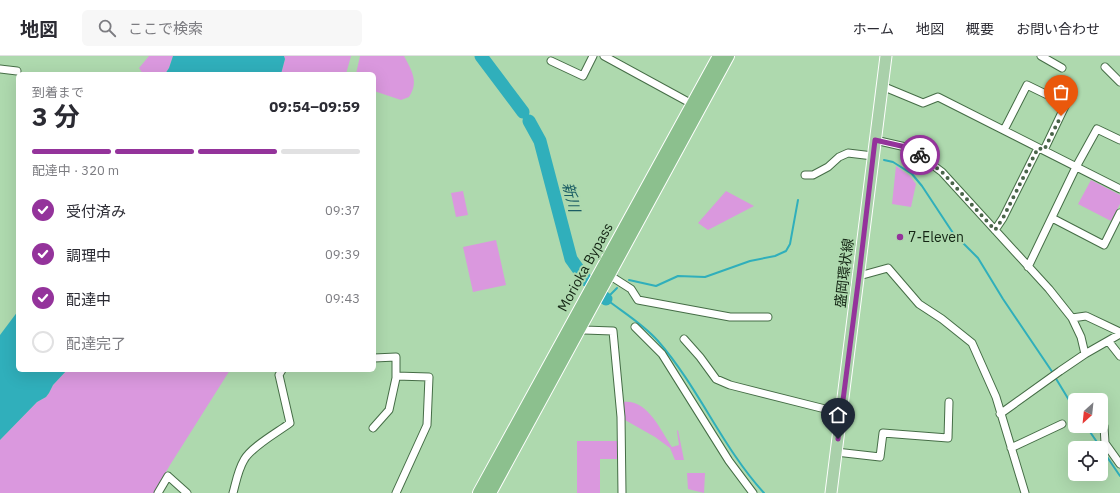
<!DOCTYPE html>
<html lang="ja">
<head>
<meta charset="utf-8">
<style>
	body { margin:0; font-family:"IBM Plex Sans","Noto Sans JP",sans-serif; background:#f7f7f7; color:#2b2b33; height:100vh; display:flex; flex-direction:column; font-size:15px; white-space:nowrap }
	* { box-sizing:border-box; margin:0 }
	p { font-size:13px; color:#7c7c81 }
	.icon { flex:none; width:22px; height:22px; fill:none; stroke:currentColor; stroke-width:2; stroke-linecap:round; stroke-linejoin:round }
	.map { position:relative; flex:1; overflow:hidden }
	.drawer { position:absolute; left:16px; top:16px; width:360px; height:300px; display:flex; flex-direction:column; background:#fff; border-radius:6px; box-shadow:0 4px 16px #0002 }
	.drawer>* { flex:none }
	.needle { width:26px; rotate:207deg }
	.controls { position:absolute; left:1068px; top:337px; display:grid; gap:8px }
	.controls a { display:grid; place-items:center; width:40px; height:40px; border-radius:6px; background:#fff; box-shadow:0 4px 16px #0002; font-size:20px }
	.pin { position:absolute; display:grid; place-items:center; width:34px; height:34px; color:#fff; margin:-41px -17px; border-radius:50% 50% 50% 0; rotate:-45deg; box-shadow:0 0 4px #0007 }
	.pin .icon { rotate:45deg }
	.courier { position:absolute; display:grid; place-items:center; width:40px; height:40px; margin:-20px; border:3px solid #94339b; border-radius:50%; background:#fff; color:#222; box-shadow:0 1px 5px #0007 }
	.overview em { font-style:normal; font-weight:700 }
	.overview div { display:flex; flex-direction:column-reverse }
	.overview { display:flex; align-items:center; justify-content:space-between; height:68px; padding:0 16px }
	h1 { font-size:26px; font-weight:700; line-height:30px }
	.bar { display:grid; grid-template-columns:repeat(4,1fr); gap:6px 4px; align-content:center; height:48px; padding:0 16px }
	.bar i { height:5px; border-radius:3px; background:#e1e1e2 }
	.bar .active { background:#94339b }
	.bar p { grid-column:span 4 }
	ol { padding:0 16px; list-style:none }
	li { display:flex; align-items:center; gap:12px; height:44px }
	li p { margin-inline-start:auto }
	li .icon { padding:4px; border-radius:50%; background:#94339b; color:#fff; stroke-width:4 }
	li:last-child { color:#7c7c81 }
	li i { width:22px; height:22px; border:2px solid #e1e1e2; border-radius:50% }
	header { display:flex; align-items:center; gap:24px; box-sizing:border-box; height:56px; padding:0 20px; background:#fff; border-bottom:1px solid #e1e1e2 }
	header strong { font-size:19px }
	nav { display:flex; gap:22px; margin-inline-start:auto; font-size:14px }
	.search { width:280px; height:36px; background:#f7f7f7; display:flex; align-items:center; gap:10px; box-sizing:border-box; padding:0 14px; border-radius:6px; color:#7c7c81; font-size:15px }
	.map>svg:first-child { display:block }
	.green { fill:#da98de }
	.water { fill:#30afbb }
	.lines { fill:none; stroke-linecap:round; stroke-linejoin:round }
	.stream { stroke:#30afbb; stroke-width:2 }
	.river { stroke:#30afbb; stroke-width:13 }
	.minor-casing { stroke:#456d46; stroke-width:9 }
	.primary-casing { stroke:#fff; stroke-width:13 }
	.trunk-casing { stroke:#fff; stroke-width:14 }
	.minor { stroke:#fff; stroke-width:7 }
	.primary { stroke:#a9d0aa; stroke-width:11 }
	.trunk { stroke:#8cc08e; stroke-width:12 }
	.done { stroke:#4a644a; stroke-width:4; stroke-dasharray:0 7.2 }
	.route { stroke:#94339b; stroke-width:5 }
	.poi-dot { fill:#94339b; stroke:#aed9ae; stroke-width:1.5 }
	.labels { text-anchor:middle; stroke-width:4; stroke-linejoin:round; paint-order:stroke }
	.poi-label { font-size:14px; fill:#142514; stroke:#aed9ae; text-anchor:start }
	.street-label { font-size:14px; fill:#142514; stroke:#aed9ae }
	.water-label { font-size:15px; font-style:italic; fill:#1b5d64; stroke:#aed9ae }
</style>
</head>
<body>
<header>
<strong>地図</strong>
<div class="search"><svg class="icon" aria-label="search" viewBox="0 0 24 24"><circle cx="10" cy="10" r="6"/><path d="M15 15l6 6"/></svg>ここで検索</div>
<nav><a>ホーム</a><a>地図</a><a>概要</a><a>お問い合わせ</a></nav>
</header>
<div class="map">
<svg width="1120" height="437" viewBox="0 0 1120 437">
	<rect width="100%" height="100%" fill="#aed9ae"/>
	<path class="green" d="M149 0H173L169 12 165 18H143L139 12Z
		M284 0H351L346 18H281L285 3Z
		M360 0H404C412 15 419 26 409 41L401 44 374 35V18H356Z
		M896 110 910 120 916 128 911 151 892 148Z
		M1091 124 1120 139V148L1111 165 1078 148Z
		M463 135 468 159 456 161 451 137Z
		M726 135 754 150 708 174 698 167Z
		M496 184 506 229 473 236 463 191Z
		M67 314H230L170 409 154 437H0V384L37 346 46 341 49 337 53 329Z
		M623 346C648 343 660 374 672 391L679 389 677 375 678 374 684 404H675L670 392 655 381 625 364Z
		M577 385H619V403H600V437H577Z
		M687 417H705L704 437 688 433Z"/>
	<path class="water" d="M173 0H284L285 3 281 18H165L169 12Z
		M18 255V314H67L53 329 49 337 46 341 37 346 0 384V279Z"/>
	<g class="lines">
		<path class="stream" d="M884 104 893 106 912 118 922 130 953 177 978 202 1003 243 1053 317
			M629 224 656 230 678 220 705 221 750 205 775 200 786 195 790 188 798 144
			M617 232 606 243C624 257 643 268 658 285 699 332 722 391 764 437
			M1055 321 1075 354
			M1086 370 1101 392
			M1101 392 1120 420"/>
		<path class="river" d="M481 0 523 56
			M529 65 540 85 571 203 586 224
			M605 242 606 243"/>
		<g class="minor-casing">
			<path id="minor" d="M604 0 692 48
				M1041 0 1062 12
				M551 5 583 20 593 0
				M1105 11 1120 26
				M0 13 17 15
				M882 30 923 47 938 41 1120 133
				M1004 74 1027 29 1066 48 1044 94
				M875 84 910 92 942 116 1049 233 1072 262 1081 281 1085 298
				M805 119H813L828 111 839 101 848 97 873 100
				M1052 162 1104 189 1120 157
				M995 174 1003 162 1038 92
				M1028 211 1076 111 1097 73 1120 84
				M609 219 631 233 638 244 730 261H768
				M859 220 888 212 919 248 942 263 972 287 996 341 1025 437
				M1072 262 1086 260 1120 276
				M635 271 662 298 729 405 753 437
				M580 272 584 274 613 275 621 361 622 437
				M684 283 700 301 716 323 730 329 841 357
				M1109 286 1120 300
				M1000 358 1060 315 1085 298 1120 278
				M1104 370 1105 387 1120 408
				M373 372 389 354 396 322V301L374 302
				M1011 392 1062 368
				M836 396 880 401 883 377 948 382 949 346
				M158 437 168 420 187 437
				M233 437C236 426 238 414 244 404 251 391 278 376 290 367L279 319 282 314
				M396 437 427 369 429 321 396 320"/>
		</g>
		<g class="primary-casing">
			<path id="primary" d="M831 437 886 0"/>
		</g>
		<g class="trunk-casing">
			<path id="trunk" d="M479 437 719 0
				M490 437 728 0"/>
		</g>
		<use href="#minor" class="minor"/>
		<use href="#primary" class="primary"/>
		<use href="#trunk" class="trunk"/>
	</g>
	<g class="lines">
		<path class="done" d="M920 99 942 116 995 174 1003 162 1038 92 1044 94 1061 60"/>
		<path class="route" d="M838 383 859 220 875 84 910 92 920 99"/>
	</g>
	<circle class="poi-dot" cx="900" cy="181" r="4"/>
	<g class="labels">
		<g class="poi-label">
			<text x="908" y="186">7-Eleven</text>
		</g>
		<g class="street-label">
			<text transform="translate(585 211) rotate(-61)" y="5">Morioka Bypass</text>
			<text transform="translate(844 217) rotate(-83)" y="5">盛岡環状線</text>
		</g>
		<g class="water-label">
			<text transform="translate(571 141) rotate(76)" y="5">新川</text>
		</g>
	</g>
</svg>
<div class="controls">
<a><svg class="needle" viewBox="-14 -14 28 28"><path d="M0-13l5 13h-10z" fill="#e53935"/><path d="M0 13l5-13h-10z" fill="#7c7c81"/></svg></a>
<a><svg class="icon" aria-label="locate" viewBox="0 0 24 24"><circle cx="12" cy="12" r="6"/><path d="M12 2v4M12 18v4M2 12h4M18 12h4"/></svg></a>
</div>
<div class="pin" style="left:1061px;top:60px;background:#ea580c"><svg class="icon" aria-label="bag" viewBox="0 0 24 24"><path d="M5 8h14l-1 12H6zM9 8a3 3 0 0 1 6 0"/></svg></div>
<div class="pin" style="left:838px;top:383px;background:#1f2937"><svg class="icon" aria-label="home" viewBox="0 0 24 24"><path d="M3 11l9-7 9 7M6 9v11h12V9"/></svg></div>
<div class="courier" style="left:920px;top:99px"><svg class="icon" aria-label="bike" viewBox="0 0 24 24"><circle cx="6" cy="16" r="4"/><circle cx="18" cy="16" r="4"/><path d="M6 16l4-8h5l3 8M10 8l3 8H6M13 5h3"/></svg></div>
<section class="drawer">
<div class="overview"><div><h1>3 分</h1><p>到着まで</p></div><em>09:54–09:59</em></div>
<div class="bar"><i class="active"></i><i class="active"></i><i class="active"></i><i></i><p>配達中 · 320 m</p></div>
<ol>
<li><svg class="icon" aria-label="check" viewBox="0 0 24 24"><path d="M5 12l5 5 9-10"/></svg>受付済み<p>09:37</p></li>
<li><svg class="icon" aria-label="check" viewBox="0 0 24 24"><path d="M5 12l5 5 9-10"/></svg>調理中<p>09:39</p></li>
<li><svg class="icon" aria-label="check" viewBox="0 0 24 24"><path d="M5 12l5 5 9-10"/></svg>配達中<p>09:43</p></li>
<li><i></i>配達完了</li>
</ol>
</section>
</div>
</body>
</html>
